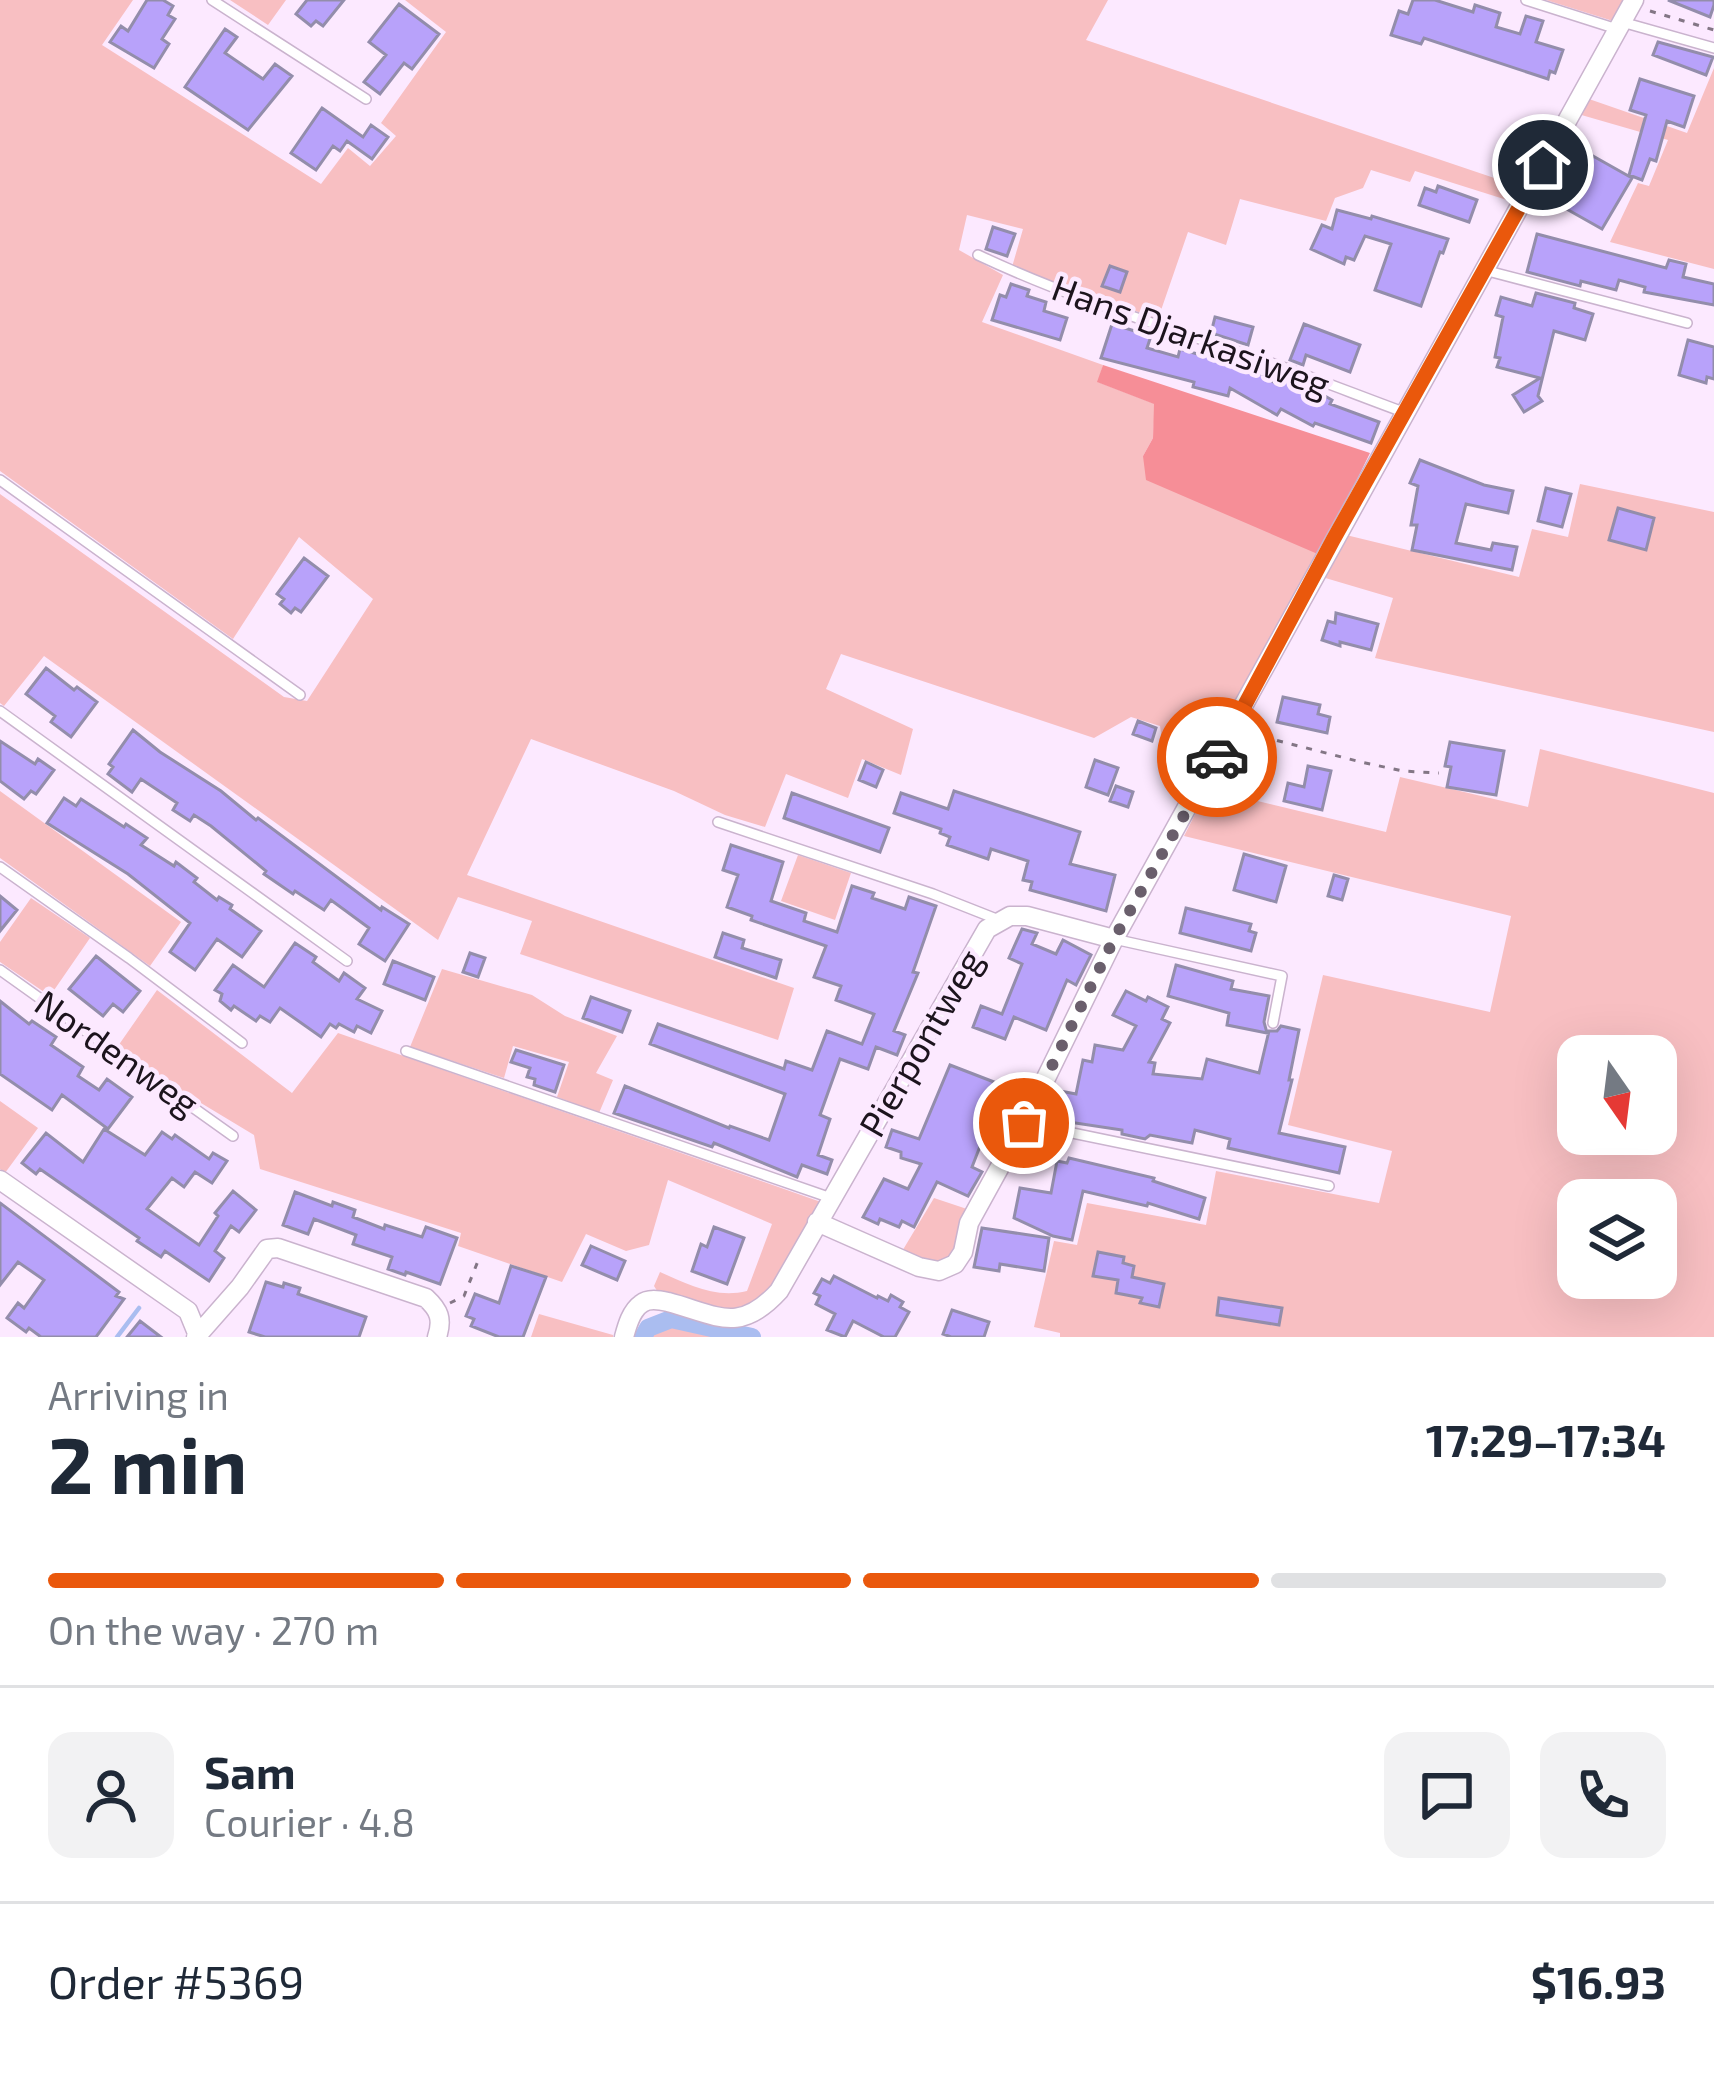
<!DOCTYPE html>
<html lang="en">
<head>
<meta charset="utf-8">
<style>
	body { margin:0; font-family:"Exo 2",sans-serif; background:#f2f2f3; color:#1f2937; height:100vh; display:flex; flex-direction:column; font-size:45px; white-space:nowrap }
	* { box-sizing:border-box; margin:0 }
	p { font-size:39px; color:#747a83 }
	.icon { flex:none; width:66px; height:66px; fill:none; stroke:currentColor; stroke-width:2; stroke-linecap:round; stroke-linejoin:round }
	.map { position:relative; height:1337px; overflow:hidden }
	.panel { display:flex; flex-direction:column; background:#fff; flex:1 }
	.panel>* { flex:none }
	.needle { width:78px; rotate:166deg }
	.fabs { position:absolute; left:1557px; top:1035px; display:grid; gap:24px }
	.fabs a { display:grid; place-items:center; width:120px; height:120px; border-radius:24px; background:#fff; box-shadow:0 12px 48px #0002; font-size:60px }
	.pin { position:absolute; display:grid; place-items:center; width:102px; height:102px; color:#fff; margin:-51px; border:6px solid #fff; border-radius:50%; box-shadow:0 3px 12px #0007 }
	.courier { position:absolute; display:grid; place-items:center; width:120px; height:120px; margin:-60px; border:9px solid #ea580c; border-radius:50%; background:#fff; color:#222; box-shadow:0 3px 15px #0007 }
	.summary em { font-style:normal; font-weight:700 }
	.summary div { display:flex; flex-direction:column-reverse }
	.summary { display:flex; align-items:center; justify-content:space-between; height:204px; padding:0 48px }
	h1 { font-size:78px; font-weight:700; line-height:90px }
	.bar { display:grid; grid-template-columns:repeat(4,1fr); gap:18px 12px; align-content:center; height:144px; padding:0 48px }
	.bar i { height:15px; border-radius:9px; background:#e0e1e3 }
	.bar .current { background:#ea580c }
	.bar p { grid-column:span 4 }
	.line { display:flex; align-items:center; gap:30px; padding:0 48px; border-top:3px solid #e0e1e3 }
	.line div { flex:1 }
	.round { display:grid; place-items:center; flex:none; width:126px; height:126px; border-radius:24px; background:#f2f2f3 }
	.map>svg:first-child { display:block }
	.green { fill:#f8bfc2; fill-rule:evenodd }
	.forest { fill:#f68e97 }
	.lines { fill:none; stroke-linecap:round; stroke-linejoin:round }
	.stream { stroke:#aabdf0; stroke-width:4.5 }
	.canal { stroke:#aabdf0; stroke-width:18 }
	.building { fill:#b8a2fa; stroke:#938dab; stroke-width:3 }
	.lane-casing { stroke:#cab3ce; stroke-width:12 }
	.street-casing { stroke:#cab3ce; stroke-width:21 }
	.path { stroke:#837685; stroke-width:3; stroke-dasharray:6 9; stroke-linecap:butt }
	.lane { stroke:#fff; stroke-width:9 }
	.street { stroke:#fff; stroke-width:18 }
	.done { stroke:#6a5f6c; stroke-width:12; stroke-dasharray:0 21.6 }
	.route { stroke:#ea580c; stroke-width:15 }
	.labels { text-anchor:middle; stroke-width:9; stroke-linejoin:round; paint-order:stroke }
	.street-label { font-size:36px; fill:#1c141d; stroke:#fce9ff }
</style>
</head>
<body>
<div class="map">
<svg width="1714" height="1337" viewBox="0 0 1714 1337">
	<rect width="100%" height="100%" fill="#fce9ff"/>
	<path class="green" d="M0 0H133L102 45 321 184 348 148 370 166 396 136 381 123 446 32 405 0H1108L1086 40 1518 186 1507 200 1415 171 1410 182 1371 170 1363 188 1335 198 1326 221 1240 199 1226 245 1188 232 1158 319 1012 267 1023 229 967 215 959 250 1003 275 982 322 1103 365 1098 382 1155 404 1153 438 1143 456 1320 555 1193 783 1168 780 1160 726 1131 717 1094 738 841 654 826 689 913 729 901 775 862 759 848 798 786 774 765 827 725 815 674 791 531 739 467 875 794 988 778 1040 520 954 532 921 458 897 438 940 44 656 4 706 0 703V494L284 697 307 701 373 599 299 537 233 639 0 471Z
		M230 0H286L268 25Z
		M1546 0H1625L1613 21Z
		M1714 68V269L1610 242 1638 183 1649 186 1668 140 1578 114 1589 99 1687 133Z
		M1580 484 1714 512V732L1375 658 1393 598 1322 577 1346 535 1519 577 1532 529 1568 537Z
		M1540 749 1714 793V1337H1060V1333L1034 1327 1054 1241 1077 1245 1087 1203 1206 1225 1216 1171 1379 1203 1392 1151 1288 1125 1323 975 1490 1012 1511 916 1184 836 1208 789 1386 832 1400 777 1528 807ZM1578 1056H1656V1134H1578ZM1578 1200H1656V1278H1578Z
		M0 791 181 922 150 966 0 858Z
		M798 855 851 873 835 920 781 901Z
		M31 898 90 938 50 996 0 962V942Z
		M442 969 532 995 565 1016 617 1036 596 1073 613 1080 599 1113 557 1097 569 1062 513 1046 504 1078 410 1047Z
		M157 990 292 1093 338 1033 821 1202 774 1290 737 1312 659 1294 654 1286 660 1272C688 1284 715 1299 747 1291L772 1224 668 1180 649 1245 626 1251 586 1234 562 1282 458 1246 461 1233 260 1169 254 1135 191 1097 118 1046Z
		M0 1101 38 1128 5 1173 0 1169Z
		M934 1198 967 1209 952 1259 939 1265 901 1253Z
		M539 1314 613 1335V1337H531Z
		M671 1319 752 1337H643L648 1328Z"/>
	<path class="forest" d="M1103 365 1370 453 1320 555 1146 480 1143 456 1153 438 1154 404 1097 382Z"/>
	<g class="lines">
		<path class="stream" d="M117 1337 139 1308"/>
		<path class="canal" d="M643 1337 648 1328 671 1319 752 1337"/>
	</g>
	<path class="building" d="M147 0H163L173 6 168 15 175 19 162 39 169 44 154 68 110 42 121 26 128 31Z
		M307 0H344L323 26 316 21 311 26 296 14Z
		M1413 0H1435L1473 12 1475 5 1500 13 1496 27 1520 34 1526 16 1543 21 1536 42 1563 50 1555 73 1550 71 1548 79 1424 38 1421 44 1391 35 1399 11 1408 14Z
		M1668 0H1714V5L1710 17Z
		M399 4 439 34 412 69 404 63 380 94 364 82 386 55 369 42Z
		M225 29 237 37 225 53 263 79 275 64 292 76 248 130 185 87Z
		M1658 42 1713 57 1706 75 1653 55Z
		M1640 79 1694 96 1684 127 1667 121 1656 161 1650 159 1642 180 1629 175 1646 115 1630 110Z
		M322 108 363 137 371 125 388 137 372 159 347 141 340 151 333 146 316 170 291 153Z
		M1593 156 1632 178 1602 229 1563 207Z
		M1438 186 1477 200 1469 222 1419 205 1425 188 1436 192Z
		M1337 210 1371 219 1372 216 1448 239 1443 253 1440 252 1421 306 1375 290 1391 244 1365 236 1354 260 1346 257 1344 264 1311 249 1322 225 1332 229Z
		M993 227 1015 234 1007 256 986 249Z
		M1537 234 1666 268 1669 260 1686 264 1683 277 1714 284V305L1644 292 1645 287 1619 280 1616 290 1581 281 1580 286 1527 272Z
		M1110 266 1127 272 1120 292 1102 286Z
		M1011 284 1029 290 1027 296 1046 302 1044 311 1067 318 1060 340 992 320 1000 295 1006 297Z
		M1536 293 1575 303 1574 308 1593 314 1585 340 1554 331 1538 396 1542 401 1524 412 1513 395 1540 378 1497 367 1500 358 1495 357 1503 317 1496 315 1501 297 1532 306Z
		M1215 317 1253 327 1248 345 1211 333Z
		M1112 324 1151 336 1147 348 1178 357 1180 349 1204 356 1206 350 1243 363 1277 384 1284 377 1304 384 1332 400 1330 404 1379 422 1371 443 1315 423 1313 426 1281 409 1277 415 1230 388 1228 396 1193 387 1194 382 1101 358Z
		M1304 324 1360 345 1350 372 1306 355 1303 365 1290 360Z
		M1688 340 1714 347V379L1707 377 1706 383 1679 375Z
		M1420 460 1484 485 1513 491 1508 513 1466 504 1456 543 1491 550 1493 543 1517 547 1512 570 1412 550 1417 525H1411L1418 486 1410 483Z
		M1546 488 1571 494 1562 527 1538 521Z
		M1618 508 1654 518 1646 550 1609 540Z
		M304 558 328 576 301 612 295 608 291 613 280 604 284 599 277 594Z
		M1336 613 1378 624 1371 650 1340 642V646L1322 640 1328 621 1335 623Z
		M46 668 74 690 77 687 97 702 71 737 51 722 55 716 26 694Z
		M1283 697 1320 705 1318 714 1330 717 1327 733 1277 722Z
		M1138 721 1156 728 1152 741 1133 734Z
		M133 730 160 752 221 791 256 820 258 818 381 910 382 907 409 924 385 961 359 944 369 928 331 900 324 910 295 891 293 894 264 874 266 871 211 826 194 815 190 821 173 810 177 803 141 779 132 792 108 774 113 767 109 764Z
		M0 741 35 764 38 759 54 770 36 794 31 791 24 799 0 781Z
		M1450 742 1504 751 1496 795 1447 787 1451 767 1445 766Z
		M1095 760 1118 768 1108 795 1086 787Z
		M866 762 883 770 876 787 859 780Z
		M1308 766 1331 771 1322 810 1284 801 1288 783 1304 787Z
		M1116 786 1133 792 1128 807 1110 801Z
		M954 791 1080 832 1070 864 1115 875 1106 911 1030 890 1032 882 1023 880 1028 861 991 849 988 859 947 845 950 837 940 833 941 829 894 813 901 793 948 809Z
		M792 793 889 828 880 852 784 818Z
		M64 798 76 806 81 799 124 827 126 824 147 838 141 845 174 866 176 862 197 878 194 882 217 900 219 897 232 905 230 909 261 931 242 957 217 939 195 970 170 952 190 923 128 874 47 823Z
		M731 845 783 862 771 901 806 913 804 921 837 932 852 886 874 893 872 898 905 909 909 897 936 906 913 972 918 973 894 1031 905 1035 897 1055 876 1047 868 1069 840 1059 820 1115 830 1119 818 1155 832 1160 827 1174 802 1165 797 1177 714 1143 712 1147 614 1113 625 1086 729 1128 730 1126 769 1140 785 1094 650 1044 658 1024 784 1069 786 1061 812 1070 827 1031 862 1044 874 1014 836 1000 841 986 814 977 826 946 751 920 752 916 727 907 738 875 723 870Z
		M1244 854 1286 866 1276 902 1234 890Z
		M1334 875 1348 879 1342 900 1328 896Z
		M0 896 17 910 0 931Z
		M1186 908 1251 924 1249 931 1256 933 1251 951 1180 933Z
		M1022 929 1037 933 1032 944 1056 954 1063 940 1091 955 1076 985 1067 980 1046 1030 1014 1017 1005 1039 973 1027 981 1006 1002 1014 1022 964 1009 958Z
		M723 933 744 940 742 948 781 960 776 978 715 957Z
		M295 943 316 957 313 962 339 981 344 973 365 988 357 999 382 1011 371 1033 357 1026 354 1032 339 1024 336 1028 330 1024 321 1037 280 1008 270 1022 260 1016 256 1021 234 1006 231 1010 220 1001 222 994 215 990 233 965 264 987Z
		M470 953 485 958 478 977 463 972Z
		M96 956 140 991 123 1012 113 1004 103 1016 69 989Z
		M393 961 434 977 425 1000 384 984Z
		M1176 965 1233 981 1231 989 1269 996 1264 1022 1267 1033 1227 1025 1229 1013 1168 996Z
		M1126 991 1146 1001 1148 997 1168 1007 1162 1019 1170 1023 1149 1062 1155 1063 1153 1074 1202 1079 1207 1059 1259 1073 1269 1031H1277L1281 1026 1299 1030 1289 1080H1292L1279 1133 1345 1147 1339 1173 1228 1148 1230 1139 1195 1130 1192 1143 1150 1135 1145 1139 1122 1134V1130L1049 1119 1055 1090 1076 1094 1083 1060 1092 1062 1095 1045 1123 1050 1136 1026 1113 1015Z
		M591 997 630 1011 622 1032 583 1018Z
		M0 1001 29 1024 32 1021 56 1037 51 1045 83 1067 78 1076 99 1090 107 1079 132 1097 108 1129 62 1095 52 1110 0 1074Z
		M516 1050 564 1065 555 1092 534 1085 535 1079 527 1077 530 1068 511 1062Z
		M950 1065 994 1082 991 1091 997 1093 988 1116 991 1118 972 1167 982 1172 968 1196 937 1182 914 1227 902 1221 899 1227 880 1219 878 1224 863 1217 884 1179 908 1189 921 1164 901 1158V1152L886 1147 892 1130 919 1139Z
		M104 1129 145 1155 162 1132 172 1139 175 1135 209 1159 213 1153 227 1161 212 1183 195 1172 184 1187 172 1178 147 1209 199 1245 218 1216 215 1213 233 1191 256 1210 239 1232 231 1226 215 1251 224 1258 209 1281 165 1251 161 1257 137 1241 139 1238 40 1169 36 1174 22 1163 46 1133 83 1162Z
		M1069 1158 1154 1178 1153 1181 1205 1198 1199 1219 1148 1203 1147 1206 1083 1191 1072 1240 1053 1236 1014 1218 1020 1188 1051 1193 1057 1161 1067 1163Z
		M295 1192 332 1206 333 1202 355 1210 353 1217 384 1229 385 1225 422 1237 426 1227 457 1238 440 1284 406 1272 405 1275 388 1269 392 1257 353 1244 356 1235 314 1219 308 1234 283 1225Z
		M0 1203 119 1292 116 1296 124 1299 96 1337H41L29 1328 26 1332 7 1318 18 1303 24 1308 44 1280 18 1262 0 1285Z
		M714 1227 744 1238 727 1284 692 1271 701 1244 707 1247Z
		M982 1228 1049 1238 1044 1271 1000 1264 999 1271 974 1267Z
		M591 1246 625 1261 617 1280 582 1265Z
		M1098 1252 1124 1257 1123 1263 1134 1266 1132 1277 1164 1284 1159 1307 1140 1303 1142 1298 1116 1293 1118 1280 1093 1276Z
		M511 1266 546 1277 523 1337H499L471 1326 474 1319 466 1316 475 1294 499 1303Z
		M834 1276 877 1298 878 1296 888 1301 891 1295 903 1302 900 1307 909 1312 895 1337H884L853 1321 845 1337 827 1330 835 1314 816 1304 820 1296 814 1293 822 1279 830 1283Z
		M266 1282 283 1287 284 1283 300 1288 298 1294 366 1317 359 1337H265L249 1332Z
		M1219 1298 1282 1308 1279 1325 1217 1315Z
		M952 1310 989 1322 984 1337H951L943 1334Z
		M140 1321 161 1337H127Z"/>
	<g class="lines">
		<g class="lane-casing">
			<path id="lane" d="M212 0 366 99
				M1526 0 1617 29
				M1622 22 1714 48
				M978 255C1069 298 1162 326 1257 358 1307 375 1357 395 1406 413
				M1484 270 1687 323
				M0 480 300 695
				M0 711 347 961
				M718 822 933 894 999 920
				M0 867 129 958 242 1043
				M1114 939 1282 976 1273 1023
				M0 970 233 1136
				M406 1051 831 1198
				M1024 1123 1329 1186"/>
		</g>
		<g class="street-casing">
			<path id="street" d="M0 1180 188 1311 197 1333
				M817 1222 919 1267 939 1271 955 1264 963 1252 969 1223 1024 1123 1114 939
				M196 1337 240 1287 267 1249 278 1248 426 1298C439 1310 443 1319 437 1337
				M624 1337C627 1326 631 1311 641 1304 648 1298 659 1300 668 1302 717 1315 739 1335 779 1291L987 929 1010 916H1027L1114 939 1634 0"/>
		</g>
		<path class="path" d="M1650 11 1714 30
			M1248 733 1361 762 1403 771 1439 773
			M450 1303 464 1296 478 1261"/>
		<use href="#lane" class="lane"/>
		<use href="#street" class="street"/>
	</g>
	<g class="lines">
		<path class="done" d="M1024 1123 1114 939 1217 757"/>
		<path class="route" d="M1217 757 1333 540 1543 165"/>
	</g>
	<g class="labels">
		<g class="street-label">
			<text transform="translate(1191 336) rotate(20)" y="13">Hans Djarkasiweg</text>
			<text transform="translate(921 1043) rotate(-60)" y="13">Pierpontweg</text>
			<text transform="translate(117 1053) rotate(35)" y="13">Nordenweg</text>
		</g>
	</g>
</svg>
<div class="fabs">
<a><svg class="needle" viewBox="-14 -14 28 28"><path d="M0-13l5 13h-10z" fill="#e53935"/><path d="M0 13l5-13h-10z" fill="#747a83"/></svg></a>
<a><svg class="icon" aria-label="layers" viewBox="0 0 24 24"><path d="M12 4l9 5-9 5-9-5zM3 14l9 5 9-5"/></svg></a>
</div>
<div class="pin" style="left:1024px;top:1123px;background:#ea580c"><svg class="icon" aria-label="bag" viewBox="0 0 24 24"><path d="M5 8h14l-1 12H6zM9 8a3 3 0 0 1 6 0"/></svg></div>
<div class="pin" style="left:1543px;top:165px;background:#1f2937"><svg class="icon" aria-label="home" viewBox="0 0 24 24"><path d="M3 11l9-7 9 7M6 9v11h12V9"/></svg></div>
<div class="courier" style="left:1217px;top:757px"><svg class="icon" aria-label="car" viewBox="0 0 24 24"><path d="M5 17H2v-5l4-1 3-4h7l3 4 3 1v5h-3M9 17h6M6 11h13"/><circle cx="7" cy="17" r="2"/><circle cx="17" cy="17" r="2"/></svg></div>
</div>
<section class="panel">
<div class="summary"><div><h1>2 min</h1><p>Arriving in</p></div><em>17:29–17:34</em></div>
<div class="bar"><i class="current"></i><i class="current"></i><i class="current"></i><i></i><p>On the way · 270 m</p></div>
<div class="line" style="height:216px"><a class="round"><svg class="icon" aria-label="person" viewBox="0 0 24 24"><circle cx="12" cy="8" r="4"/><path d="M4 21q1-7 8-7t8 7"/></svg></a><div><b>Sam</b><p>Courier · 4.8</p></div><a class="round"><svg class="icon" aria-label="chat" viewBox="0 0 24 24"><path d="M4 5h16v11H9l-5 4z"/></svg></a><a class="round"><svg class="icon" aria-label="phone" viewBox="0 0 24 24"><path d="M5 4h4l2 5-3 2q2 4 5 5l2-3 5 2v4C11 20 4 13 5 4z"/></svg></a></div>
<div class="line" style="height:156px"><div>Order #5369</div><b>$16.93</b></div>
</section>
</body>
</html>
